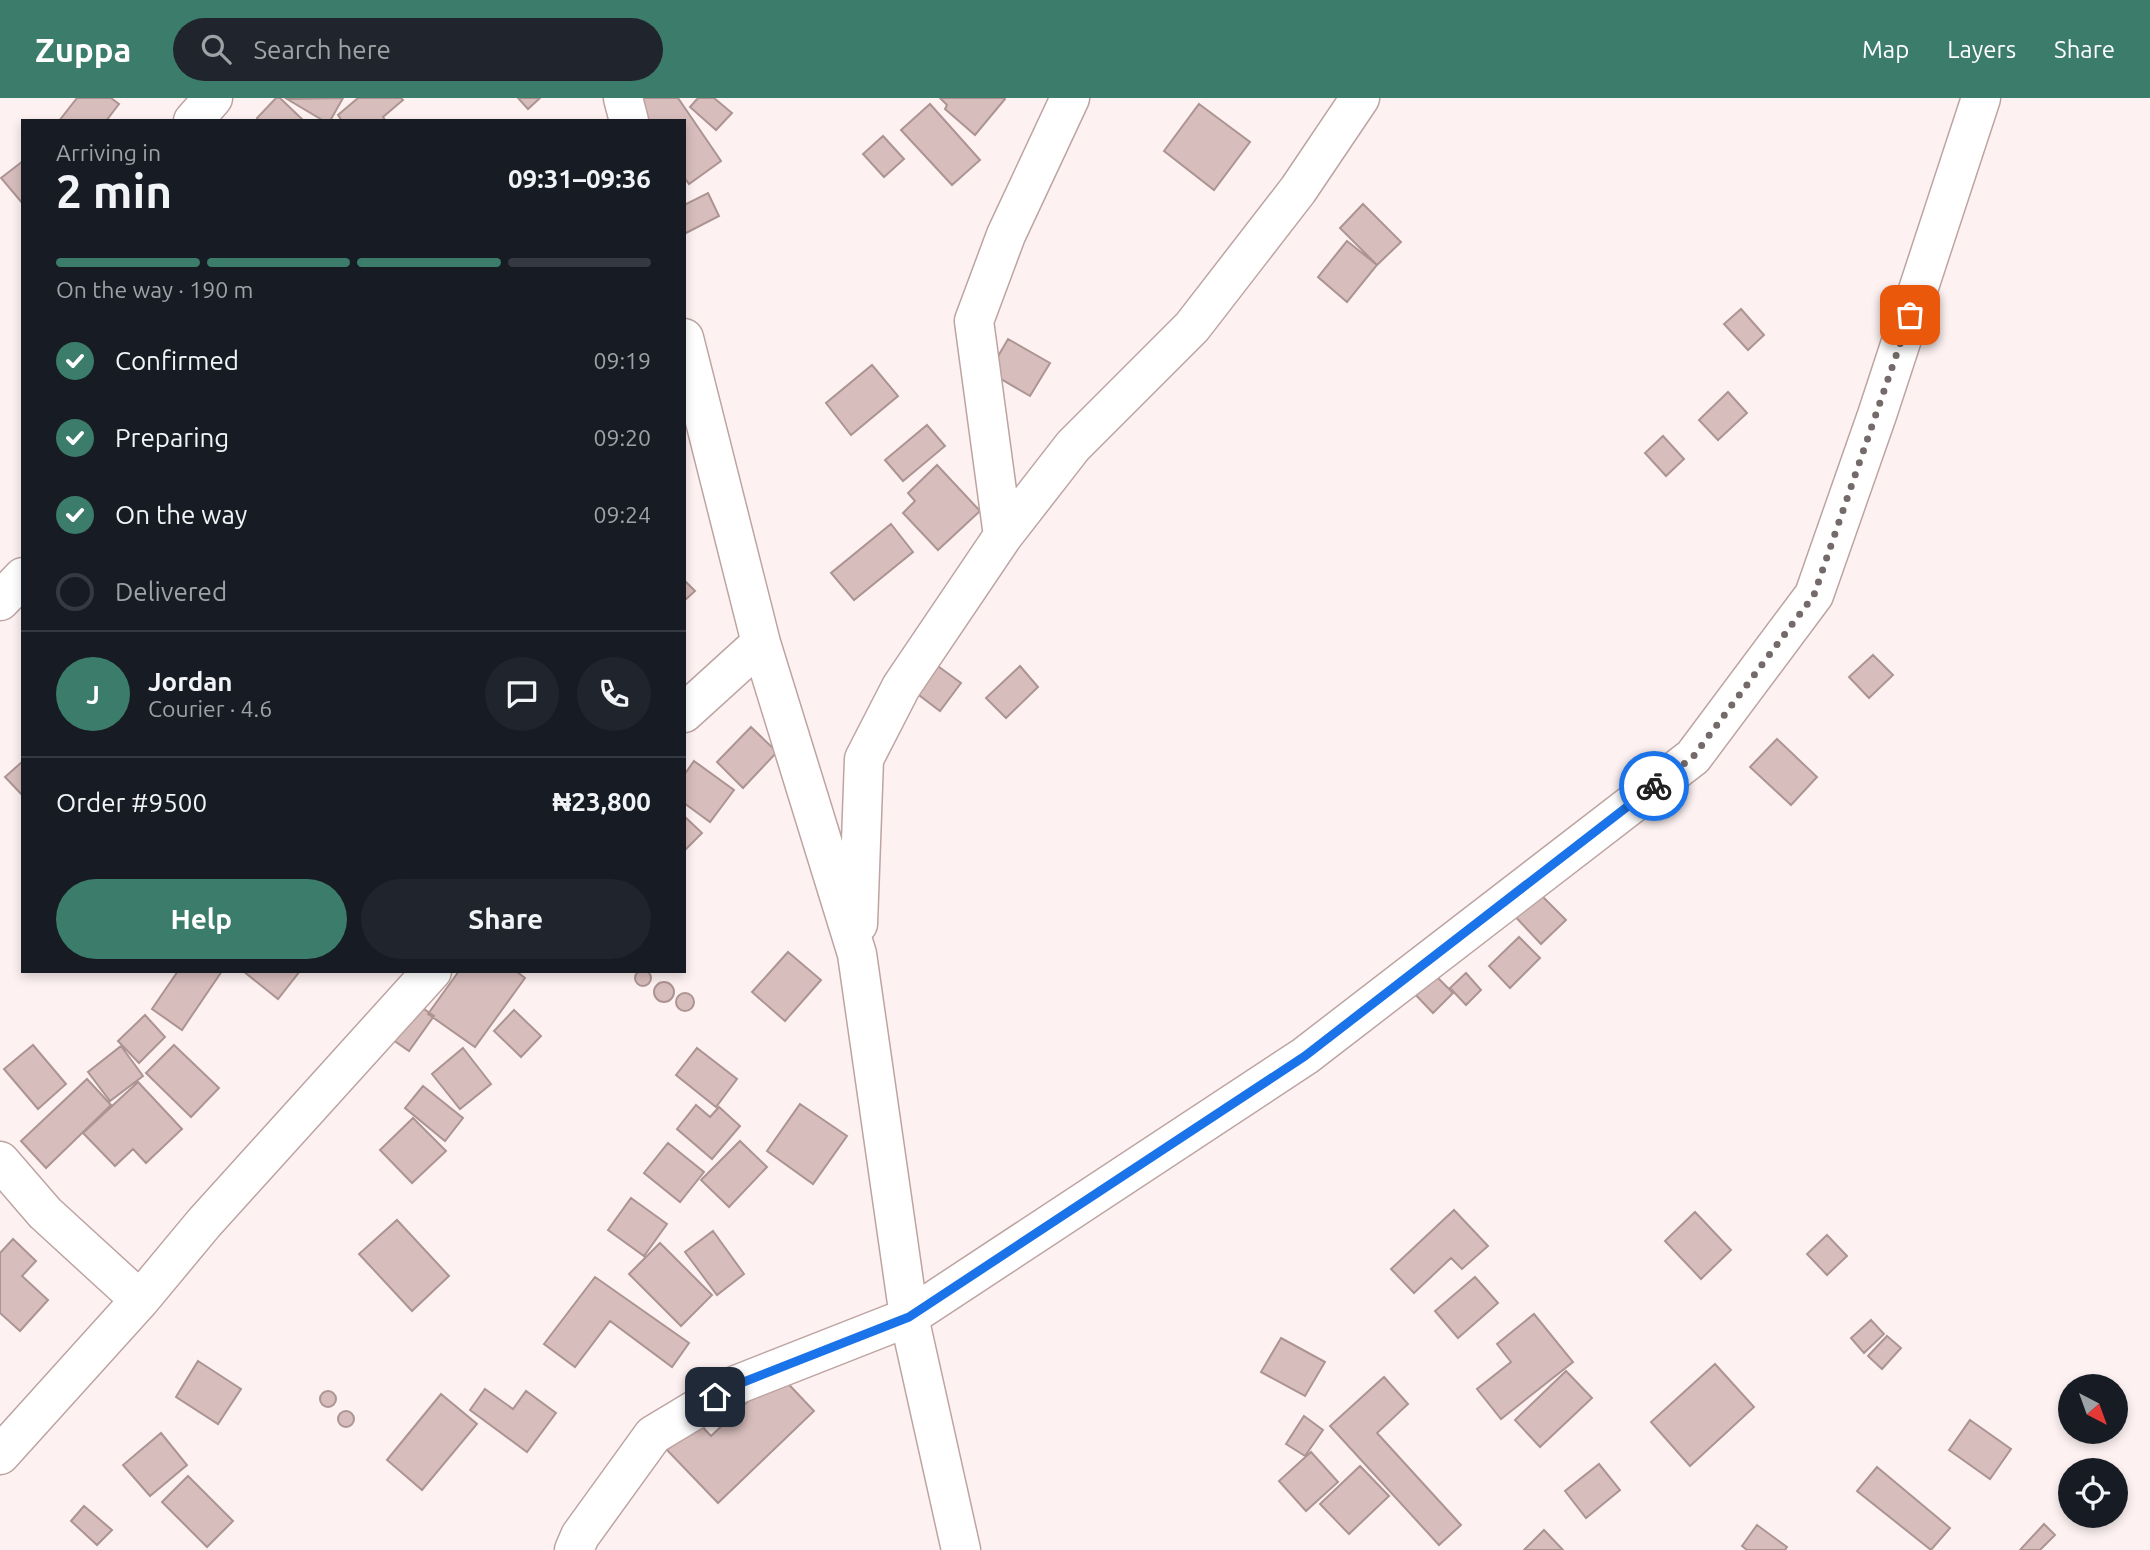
<!DOCTYPE html>
<html lang="en">
<head>
<meta charset="utf-8">
<style>
	body { margin:0; font-family:Ubuntu,sans-serif; background:#20242c; color:#f1f3f6; height:100vh; display:flex; flex-direction:column; font-size:26px; white-space:nowrap }
	* { box-sizing:border-box; margin:0 }
	p { font-size:23px; color:#9ea1a6 }
	.icon { flex:none; width:38px; height:38px; fill:none; stroke:currentColor; stroke-width:2; stroke-linecap:round; stroke-linejoin:round }
	.map { position:relative; flex:1; overflow:hidden }
	.side { position:absolute; left:21px; top:21px; width:665px; height:854px; display:flex; flex-direction:column; background:#171b24; border-radius:0px; box-shadow:0 4px 10px #0003 }
	.side>* { flex:none }
	.needle { width:46px; rotate:139deg }
	.buttons { position:absolute; left:2058px; top:1276px; display:grid; gap:14px }
	.buttons a { display:grid; place-items:center; width:70px; height:70px; border-radius:50%; background:#171b24; box-shadow:0 4px 10px #0003; font-size:35px }
	.pin { position:absolute; display:grid; place-items:center; width:60px; height:60px; color:#fff; margin:-30px; border-radius:14px; box-shadow:0 4px 10px #0006 }
	.courier { position:absolute; display:grid; place-items:center; width:70px; height:70px; margin:-35px; border:5px solid #1a73e8; border-radius:50%; background:#fff; color:#222; box-shadow:0 2px 9px #0007 }
	.headline em { font-style:normal; font-weight:700 }
	.headline div { display:flex; flex-direction:column-reverse }
	.headline { display:flex; align-items:center; justify-content:space-between; height:119px; padding:0 35px }
	h1 { font-size:46px; font-weight:700; line-height:52px }
	.bar { display:grid; grid-template-columns:repeat(4,1fr); gap:10px 7px; align-content:center; height:84px; padding:0 35px }
	.bar i { height:9px; border-radius:5px; background:#363941 }
	.bar .active { background:#3b7c6a }
	.bar p { grid-column:span 4 }
	.line { display:flex; align-items:center; gap:18px; padding:0 35px; border-top:2px solid #363941 }
	.line div { flex:1 }
	.round { display:grid; place-items:center; flex:none; width:74px; height:74px; border-radius:37px; background:#20242c }
	ol { padding:0 35px; list-style:none }
	li { display:flex; align-items:center; gap:21px; height:77px }
	li p { margin-inline-start:auto }
	li .icon { padding:7px; border-radius:50%; background:#3b7c6a; color:#fff; stroke-width:4 }
	li:last-child { color:#9ea1a6 }
	li i { width:38px; height:38px; border:4px solid #363941; border-radius:50% }
	.primary-button { display:flex; gap:14px; margin-top:auto; padding:14px 35px }
	.primary-button a { flex:1; height:80px; border-radius:42px; background:#3b7c6a; color:#fff; font-size:28px; font-weight:700; line-height:80px; text-align:center }
	.primary-button a+a { background:#20242c; color:#f1f3f6 }
	header { display:flex; align-items:center; gap:42px; box-sizing:border-box; height:98px; padding:0 35px; background:#3b7c6a; color:#fff }
	header strong { font-size:33px }
	nav { display:flex; gap:38px; margin-inline-start:auto; font-size:24px }
	.search { width:490px; height:63px; background:#20242c; display:flex; align-items:center; gap:18px; box-sizing:border-box; padding:0 24px; border-radius:38px; color:#9ea1a6; font-size:26px }
	.map>svg:first-child { display:block }
	.building { fill:#d7bebc; stroke:#ac9492; stroke-width:2 }
	.lines { fill:none; stroke-linecap:round; stroke-linejoin:round }
	.minor-casing { stroke:#bda4a2; stroke-width:41 }
	.minor { stroke:#fff; stroke-width:38 }
	.done { stroke:#746a69; stroke-width:7; stroke-dasharray:0 12.6 }
	.route { stroke:#1a73e8; stroke-width:9 }
</style>
</head>
<body>
<header>
<strong>Zuppa</strong>
<div class="search"><svg class="icon" aria-label="search" viewBox="0 0 24 24"><circle cx="10" cy="10" r="6"/><path d="M15 15l6 6"/></svg>Search here</div>
<nav><a>Map</a><a>Layers</a><a>Share</a></nav>
</header>
<div class="map">
<svg width="2150" height="1452" viewBox="0 0 2150 1452">
	<rect width="100%" height="100%" fill="#fdf2f1"/>
	<path class="building" d="M77 0H111L119 6 106 23H59Z
		M276 0H280L304 23H259L257 20Z
		M343 0 330 23H324L287 1Z
		M358 0H401L403 2 383 19 386 23H342L338 17Z
		M518 0H540L528 11Z
		M630 0H678L721 63 689 86 684 79V23H646Z
		M698 0H714L732 15 716 32 690 9Z
		M940 0H1004L1005 1 975 37 945 11 947 7Z
		M930 6 980 62 952 87 901 32Z
		M1199 6 1250 44 1214 92 1164 53Z
		M883 38 904 61 884 79 863 56Z
		M23 63V106L1 80Z
		M708 95 719 118 684 136V107Z
		M1363 106 1401 144 1377 167 1340 130Z
		M1347 143 1377 167 1347 204 1318 179Z
		M1741 211 1764 237 1748 252 1724 226Z
		M1008 241 1050 265 1030 298 989 274Z
		M872 267 898 298 851 337 826 305Z
		M1728 294 1747 315 1718 342 1699 322Z
		M927 327 945 348 903 383 885 362Z
		M1663 338 1684 361 1666 378 1645 355Z
		M937 367 980 413 938 452 903 415 915 403 908 395Z
		M891 426 913 454 854 502 831 475Z
		M684 482 695 493 684 503Z
		M1873 557 1893 577 1869 600 1849 579Z
		M924 558 961 585 940 613 903 585Z
		M1020 568 1038 589 1006 620 986 600Z
		M751 629 777 654 743 690 717 664Z
		M1777 641 1817 679 1791 707 1750 669Z
		M23 663V698L5 679Z
		M694 663 734 692 710 724 684 705V677Z
		M684 718 702 735 684 753Z
		M1533 789 1566 822 1541 846 1509 812Z
		M1519 839 1540 860 1510 890 1489 868Z
		M788 854 821 882 785 923 752 894Z
		M635 880a8 8 0 1 1 16 0a8 8 0 1 1-16 0Z
		M1430 872 1453 895 1433 915 1410 891Z
		M178 873H222L182 932 152 911Z
		M243 873H300L278 901Z
		M459 873H516L525 880 475 949 428 916Z
		M1466 875 1481 892 1466 907 1450 890Z
		M654 894a10 10 0 1 1 20 0a10 10 0 1 1-20 0Z
		M676 904a9 9 0 1 1 18 0a9 9 0 1 1-18 0Z
		M411 902 434 918 409 953 386 937Z
		M514 912 541 938 521 959 494 933Z
		M145 917 165 939 139 965 118 943Z
		M33 947 66 986 38 1011 4 971Z
		M174 947 219 990 191 1019 146 975Z
		M121 948 143 978 110 1003 88 974Z
		M463 950 491 986 460 1011 432 976Z
		M697 950 737 981 716 1009 676 977Z
		M87 981 111 1007 46 1070 21 1043Z
		M138 984 182 1031 146 1065 133 1051 115 1068 83 1035Z
		M423 988 463 1020 445 1043 405 1010Z
		M800 1006 847 1038 813 1086 767 1053Z
		M696 1007 710 1019 719 1009 740 1028 712 1061 677 1031Z
		M413 1020 446 1053 412 1085 380 1052Z
		M740 1043 767 1069 729 1109 701 1082Z
		M668 1045 704 1074 680 1104 644 1075Z
		M631 1100 667 1126 644 1158 608 1132Z
		M1454 1112 1488 1148 1462 1171 1451 1160 1414 1195 1391 1171Z
		M1695 1114 1731 1152 1701 1181 1665 1143Z
		M397 1122 449 1178 412 1213 359 1156Z
		M713 1133 744 1176 717 1197 685 1154Z
		M1827 1137 1847 1158 1827 1177 1807 1156Z
		M13 1141 36 1163 22 1178 48 1202 20 1233 0 1215V1155Z
		M660 1145 712 1197 681 1228 629 1176Z
		M595 1179 689 1245 672 1269 610 1223 575 1269 544 1246Z
		M1475 1179 1498 1205 1458 1240 1435 1213Z
		M1534 1216 1573 1264 1501 1321 1477 1291 1511 1264 1497 1246Z
		M1871 1222 1884 1236 1864 1255 1851 1240Z
		M1887 1238 1901 1250 1882 1271 1868 1258Z
		M1281 1240 1325 1264 1305 1298 1261 1274Z
		M198 1263 241 1291 218 1326 176 1299Z
		M1715 1266 1754 1309 1690 1368 1651 1324Z
		M1566 1273 1592 1300 1540 1349 1515 1322Z
		M778 1275 814 1313 718 1405 667 1352 697 1323 711 1338Z
		M1384 1279 1408 1306 1377 1335 1461 1427 1439 1447 1330 1328Z
		M485 1291 513 1311 526 1293 556 1315 527 1354 470 1312Z
		M320 1301a8 8 0 1 1 16 0a8 8 0 1 1-16 0Z
		M441 1296 477 1326 422 1392 387 1362Z
		M338 1321a8 8 0 1 1 16 0a8 8 0 1 1-16 0Z
		M1304 1318 1323 1332 1305 1358 1286 1346Z
		M1970 1322 2011 1351 1990 1381 1949 1352Z
		M161 1335 187 1367 150 1398 123 1367Z
		M1311 1354 1338 1384 1306 1413 1279 1383Z
		M1599 1366 1620 1392 1586 1420 1565 1393Z
		M1360 1368 1389 1398 1349 1436 1320 1406Z
		M1877 1369 1950 1430 1931 1452 1857 1393Z
		M188 1378 233 1423 207 1449 162 1404Z
		M84 1408 112 1432 97 1447 71 1423Z
		M2044 1426 2055 1437 2040 1452H2020Z
		M1757 1427 1787 1449 1785 1452H1747L1742 1448Z
		M1544 1432 1563 1452H1524Z"/>
	<g class="lines">
		<g class="minor-casing">
			<path id="minor" d="M623 0 629 23
				M193 23 213 0
				M684 240 761 545 857 856 909 1219 961 1452
				M1003 438 974 223 1006 137 1070 0
				M0 503 23 479
				M684 615 761 545
				M858 826 864 661 901 589 1003 438 1073 348 1192 229 1298 92 1360 0
				M0 1063 45 1115 140 1202 0 1357
				M140 1202 204 1125 432 873
				M574 1452 580 1438 653 1337 736 1287 909 1219 1305 958 1693 659 1814 497 1877 317 1981 0"/>
		</g>
		<use href="#minor" class="minor"/>
	</g>
	<g class="lines">
		<path class="done" d="M1654 688 1693 659 1814 497 1910 217"/>
		<path class="route" d="M715 1299 736 1287 909 1219 1305 958 1654 688"/>
	</g>
</svg>
<div class="buttons">
<a><svg class="needle" viewBox="-14 -14 28 28"><path d="M0-13l5 13h-10z" fill="#e53935"/><path d="M0 13l5-13h-10z" fill="#9ea1a6"/></svg></a>
<a><svg class="icon" aria-label="locate" viewBox="0 0 24 24"><circle cx="12" cy="12" r="6"/><path d="M12 2v4M12 18v4M2 12h4M18 12h4"/></svg></a>
</div>
<div class="pin" style="left:1910px;top:217px;background:#ea580c"><svg class="icon" aria-label="bag" viewBox="0 0 24 24"><path d="M5 8h14l-1 12H6zM9 8a3 3 0 0 1 6 0"/></svg></div>
<div class="pin" style="left:715px;top:1299px;background:#1f2937"><svg class="icon" aria-label="home" viewBox="0 0 24 24"><path d="M3 11l9-7 9 7M6 9v11h12V9"/></svg></div>
<div class="courier" style="left:1654px;top:688px"><svg class="icon" aria-label="bike" viewBox="0 0 24 24"><circle cx="6" cy="16" r="4"/><circle cx="18" cy="16" r="4"/><path d="M6 16l4-8h5l3 8M10 8l3 8H6M13 5h3"/></svg></div>
<section class="side">
<div class="headline"><div><h1>2 min</h1><p>Arriving in</p></div><em>09:31–09:36</em></div>
<div class="bar"><i class="active"></i><i class="active"></i><i class="active"></i><i></i><p>On the way · 190 m</p></div>
<ol>
<li><svg class="icon" aria-label="check" viewBox="0 0 24 24"><path d="M5 12l5 5 9-10"/></svg>Confirmed<p>09:19</p></li>
<li><svg class="icon" aria-label="check" viewBox="0 0 24 24"><path d="M5 12l5 5 9-10"/></svg>Preparing<p>09:20</p></li>
<li><svg class="icon" aria-label="check" viewBox="0 0 24 24"><path d="M5 12l5 5 9-10"/></svg>On the way<p>09:24</p></li>
<li><i></i>Delivered</li>
</ol>
<div class="line" style="height:126px"><b class="round" style="background:#3b7c6a;color:#fff">J</b><div><b>Jordan</b><p>Courier · 4.6</p></div><a class="round"><svg class="icon" aria-label="chat" viewBox="0 0 24 24"><path d="M4 5h16v11H9l-5 4z"/></svg></a><a class="round"><svg class="icon" aria-label="phone" viewBox="0 0 24 24"><path d="M5 4h4l2 5-3 2q2 4 5 5l2-3 5 2v4C11 20 4 13 5 4z"/></svg></a></div>
<div class="line" style="height:91px"><div>Order #9500</div><b>₦23,800</b></div>
<div class="primary-button"><a>Help</a><a>Share</a></div>
</section>
</div>
</body>
</html>
